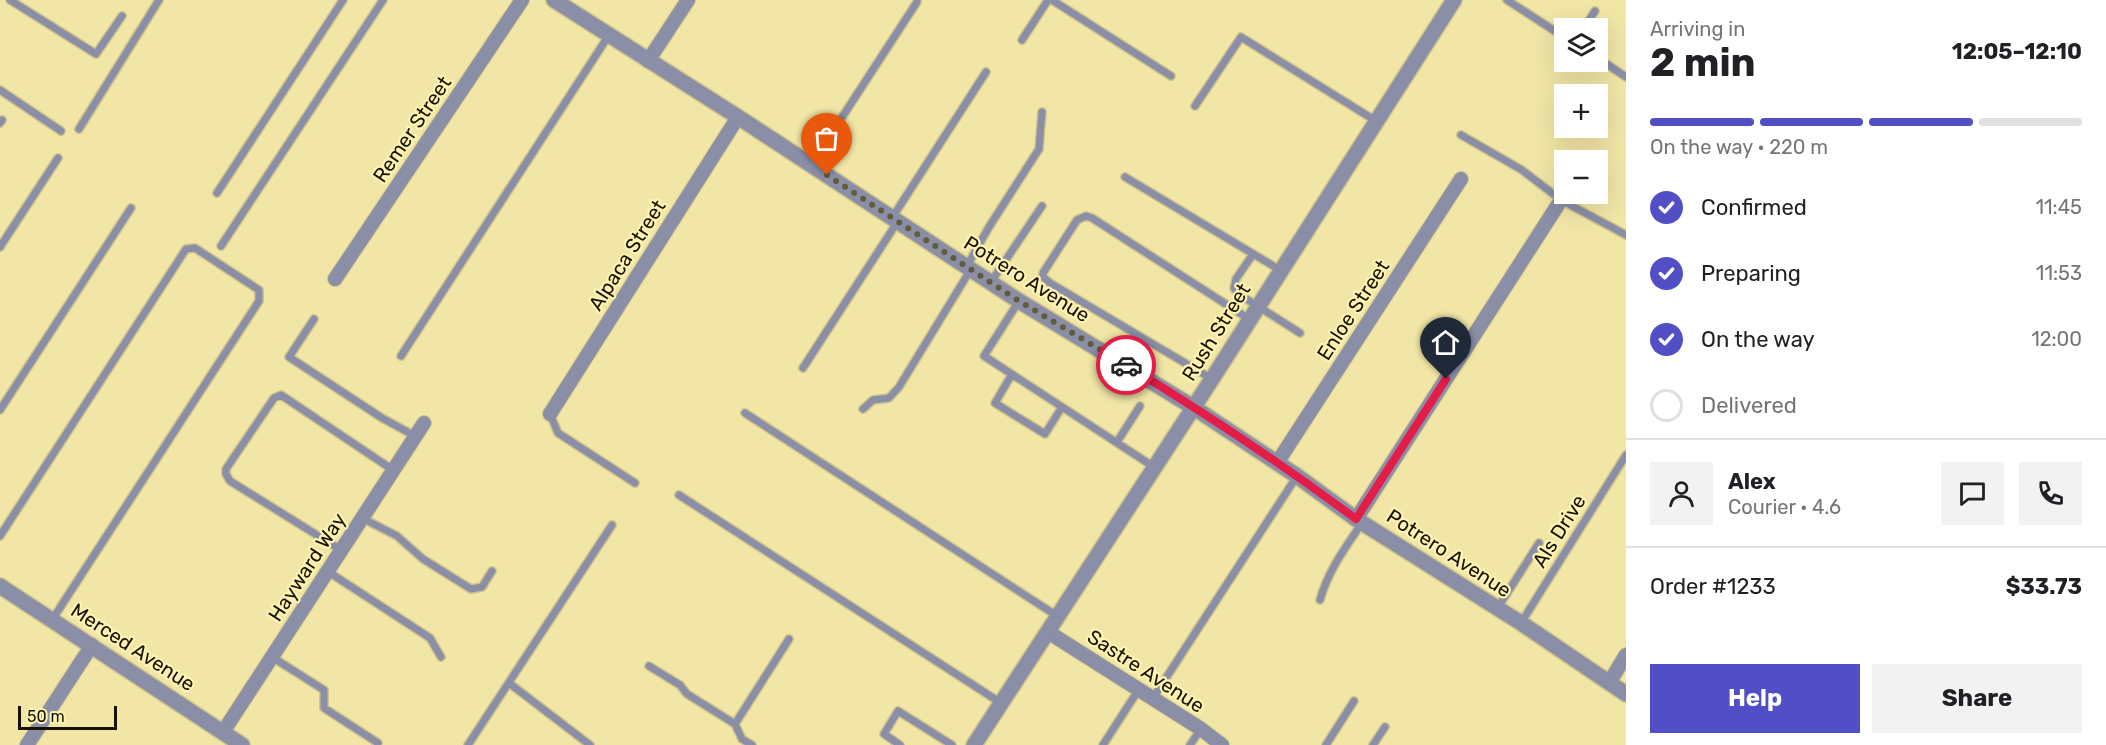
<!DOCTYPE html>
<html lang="en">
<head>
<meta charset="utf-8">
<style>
	body { margin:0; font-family:Rubik,sans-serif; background:#f2f2f2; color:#202124; height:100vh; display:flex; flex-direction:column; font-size:22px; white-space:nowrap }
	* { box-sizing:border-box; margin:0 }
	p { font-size:20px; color:#757577 }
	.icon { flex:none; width:33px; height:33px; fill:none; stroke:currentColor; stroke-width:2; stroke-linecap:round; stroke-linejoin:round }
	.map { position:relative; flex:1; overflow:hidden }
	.drawer { display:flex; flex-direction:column; background:#fff; width:480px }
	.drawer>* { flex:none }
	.tools { position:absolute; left:1554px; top:18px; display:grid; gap:12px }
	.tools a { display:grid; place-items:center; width:54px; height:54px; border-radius:0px; background:#fff; box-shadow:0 6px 24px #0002; font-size:30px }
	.scale { position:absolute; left:18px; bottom:15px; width:99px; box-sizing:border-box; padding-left:6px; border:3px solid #161100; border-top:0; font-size:16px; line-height:21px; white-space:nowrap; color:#161100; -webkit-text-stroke:4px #fff3b3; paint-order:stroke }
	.pin { position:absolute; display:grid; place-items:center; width:51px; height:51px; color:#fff; margin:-62px -26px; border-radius:50% 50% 50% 0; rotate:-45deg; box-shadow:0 0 6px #0007 }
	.pin .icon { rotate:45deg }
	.courier { position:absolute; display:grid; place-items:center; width:60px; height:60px; margin:-30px; border:4px solid #e11d48; border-radius:50%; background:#fff; color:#222; box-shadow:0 2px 8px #0007 }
	.overview em { font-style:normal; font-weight:700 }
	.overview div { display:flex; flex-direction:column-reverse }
	.overview { display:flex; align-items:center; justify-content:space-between; height:102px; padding:0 24px }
	h1 { font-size:39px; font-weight:700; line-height:45px }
	.bar { display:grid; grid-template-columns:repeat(4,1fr); gap:9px 6px; align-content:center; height:72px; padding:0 24px }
	.bar i { height:8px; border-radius:4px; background:#e0e0e0 }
	.bar .active { background:#524ec5 }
	.bar p { grid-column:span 4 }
	.line { display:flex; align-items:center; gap:15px; padding:0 24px; border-top:2px solid #e0e0e0 }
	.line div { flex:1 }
	.round { display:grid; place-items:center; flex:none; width:63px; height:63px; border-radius:0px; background:#f2f2f2 }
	ol { padding:0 24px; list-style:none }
	li { display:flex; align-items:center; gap:18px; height:66px }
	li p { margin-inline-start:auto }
	li .icon { padding:6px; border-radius:50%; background:#524ec5; color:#fff; stroke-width:4 }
	li:last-child { color:#757577 }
	li i { width:33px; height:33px; border:3px solid #e0e0e0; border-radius:50% }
	.button { display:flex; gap:12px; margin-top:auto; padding:12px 24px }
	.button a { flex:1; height:69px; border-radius:0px; background:#524ec5; color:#fff; font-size:24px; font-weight:700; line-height:69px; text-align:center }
	.button a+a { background:#f2f2f2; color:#202124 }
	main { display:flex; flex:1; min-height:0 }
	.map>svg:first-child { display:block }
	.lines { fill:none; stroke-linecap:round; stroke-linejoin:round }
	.service-casing { stroke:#cec48b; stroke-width:10 }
	.minor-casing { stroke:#cec48b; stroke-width:16 }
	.tertiary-casing { stroke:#cec48b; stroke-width:18 }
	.service { stroke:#8a8ea7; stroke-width:7 }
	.minor { stroke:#8a8ea7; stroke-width:14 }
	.tertiary { stroke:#8a8ea7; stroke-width:15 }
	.done { stroke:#635c3a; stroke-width:6; stroke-dasharray:0 10.8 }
	.route { stroke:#e11d48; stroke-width:8 }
	.labels { text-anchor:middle; stroke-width:4.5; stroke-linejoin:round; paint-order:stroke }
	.street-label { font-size:20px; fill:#161100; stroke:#fff3b3 }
</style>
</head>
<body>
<main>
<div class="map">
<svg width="1626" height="745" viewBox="0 0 1626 745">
	<rect width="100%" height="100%" fill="#f1e6a6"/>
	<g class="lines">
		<g class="service-casing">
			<path id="service" d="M10 0 96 54 122 16
				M1052 0 1171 76
				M1507 0 1564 37
				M1584 28 1595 11
				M1022 40 1048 0
				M1598 58 1626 77
				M0 90 61 131
				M1195 106 1241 37 1376 121
				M0 123 2 120
				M79 129 159 0
				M1461 135 1522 170 1561 200 1626 235
				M811 165 917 2
				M1125 177 1280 270
				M217 193 343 0
				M892 218 986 72
				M221 246 383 0
				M0 247 58 158
				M1253 254 1236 279 1234 288 1237 293 1300 333
				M967 266 989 227 1039 149 1042 112
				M991 282 1042 206
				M1019 301 984 356 1154 467
				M314 319 289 357 382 418 415 436
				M401 356 609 35
				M803 368 898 221
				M1012 374 995 403 1045 434 1062 407
				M1212 379 1050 283 1043 277V273L1077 220 1086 216 1092 218 1249 319
				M863 409 873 400 889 398 899 387 971 269
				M0 410 131 208
				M745 413 1057 616
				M550 414 558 433 635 483
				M1117 442 1140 406
				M679 495 1001 703
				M362 518 397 536 423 559 471 589 482 587 492 571
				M0 536 186 249 195 248 259 290V301L52 620
				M341 550 230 481 226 474V469L274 398 281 395 393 470
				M327 571 430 638 441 657
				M1320 600C1328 571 1345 548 1362 523
				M1497 609 1539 543
				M1521 623 1626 455
				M272 657 324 690V708L378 743
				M649 666 680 685 687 694 735 724
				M509 683 590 745
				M1153 698 1297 476
				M468 745 612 525
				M752 745 742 739 735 724 789 639
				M900 745 884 734 898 711 952 745
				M1103 745 1139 689
				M1190 745 1201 729
				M1326 745 1354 701
				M1373 745 1385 727"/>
		</g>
		<g class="minor-casing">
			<path id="minor" d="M648 61 688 0
				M335 279 522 0
				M550 414 738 117
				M1277 463 1461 179
				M1356 519 1561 200
				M1048 632 1201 729 1222 745
				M1609 683 1626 655
				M223 732 424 423
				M27 745 92 645"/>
		</g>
		<g class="tertiary-casing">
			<path id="tertiary" d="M554 0 738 117 1019 301 1193 407 1297 476 1356 519 1521 623 1626 694
				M0 586 242 745
				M974 745 1212 379 1454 0"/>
		</g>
		<use href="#service" class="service"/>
		<use href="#minor" class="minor"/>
		<use href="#tertiary" class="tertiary"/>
	</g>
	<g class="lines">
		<path class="done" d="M827 175 1019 301 1126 365"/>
		<path class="route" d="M1126 365C1205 413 1282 464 1356 519L1446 379"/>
	</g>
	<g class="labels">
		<g class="street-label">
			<text transform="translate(412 129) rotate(-56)" y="7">Remer Street</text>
			<text transform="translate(627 255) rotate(-58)" y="7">Alpaca Street</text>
			<text transform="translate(1027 279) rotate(32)" y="7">Potrero Avenue</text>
			<text transform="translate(1353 310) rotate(-57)" y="7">Enloe Street</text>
			<text transform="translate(1216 332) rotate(-58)" y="7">Rush Street</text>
			<text transform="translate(1559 531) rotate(-58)" y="7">Als Drive</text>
			<text transform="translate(1449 553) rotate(33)" y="7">Potrero Avenue</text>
			<text transform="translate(307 567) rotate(-57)" y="7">Hayward Way</text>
			<text transform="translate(133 647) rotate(33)" y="7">Merced Avenue</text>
			<text transform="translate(1146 671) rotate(33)" y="7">Sastre Avenue</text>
		</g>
	</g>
</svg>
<div class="tools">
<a><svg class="icon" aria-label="layers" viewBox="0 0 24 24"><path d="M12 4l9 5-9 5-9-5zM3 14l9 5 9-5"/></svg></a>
<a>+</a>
<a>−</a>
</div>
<div class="scale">50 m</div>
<div class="pin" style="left:827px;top:175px;background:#ea580c"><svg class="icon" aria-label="bag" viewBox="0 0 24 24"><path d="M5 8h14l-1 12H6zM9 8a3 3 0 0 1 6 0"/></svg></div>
<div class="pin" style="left:1446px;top:379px;background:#1f2937"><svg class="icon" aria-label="home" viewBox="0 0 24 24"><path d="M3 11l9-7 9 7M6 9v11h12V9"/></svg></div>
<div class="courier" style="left:1126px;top:365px"><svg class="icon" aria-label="car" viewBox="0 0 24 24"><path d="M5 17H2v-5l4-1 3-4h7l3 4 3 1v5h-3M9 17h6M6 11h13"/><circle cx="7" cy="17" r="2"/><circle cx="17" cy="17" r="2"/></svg></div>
</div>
<section class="drawer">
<div class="overview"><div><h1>2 min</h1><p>Arriving in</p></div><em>12:05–12:10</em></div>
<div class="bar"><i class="active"></i><i class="active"></i><i class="active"></i><i></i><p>On the way · 220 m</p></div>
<ol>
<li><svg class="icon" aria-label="check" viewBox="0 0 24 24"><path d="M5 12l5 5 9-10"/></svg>Confirmed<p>11:45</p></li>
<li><svg class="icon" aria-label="check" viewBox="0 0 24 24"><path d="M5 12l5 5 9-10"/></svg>Preparing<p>11:53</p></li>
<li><svg class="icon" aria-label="check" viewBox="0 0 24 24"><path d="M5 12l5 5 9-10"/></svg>On the way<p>12:00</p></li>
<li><i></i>Delivered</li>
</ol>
<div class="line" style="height:108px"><a class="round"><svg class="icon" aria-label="person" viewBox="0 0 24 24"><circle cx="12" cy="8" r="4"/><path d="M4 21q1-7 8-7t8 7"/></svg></a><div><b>Alex</b><p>Courier · 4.6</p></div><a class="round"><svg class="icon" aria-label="chat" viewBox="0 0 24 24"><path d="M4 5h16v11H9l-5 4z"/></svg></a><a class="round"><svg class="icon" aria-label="phone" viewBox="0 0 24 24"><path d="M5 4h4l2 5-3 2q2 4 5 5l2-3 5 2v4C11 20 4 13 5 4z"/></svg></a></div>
<div class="line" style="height:78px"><div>Order #1233</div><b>$33.73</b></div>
<div class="button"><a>Help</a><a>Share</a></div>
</section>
</main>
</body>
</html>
